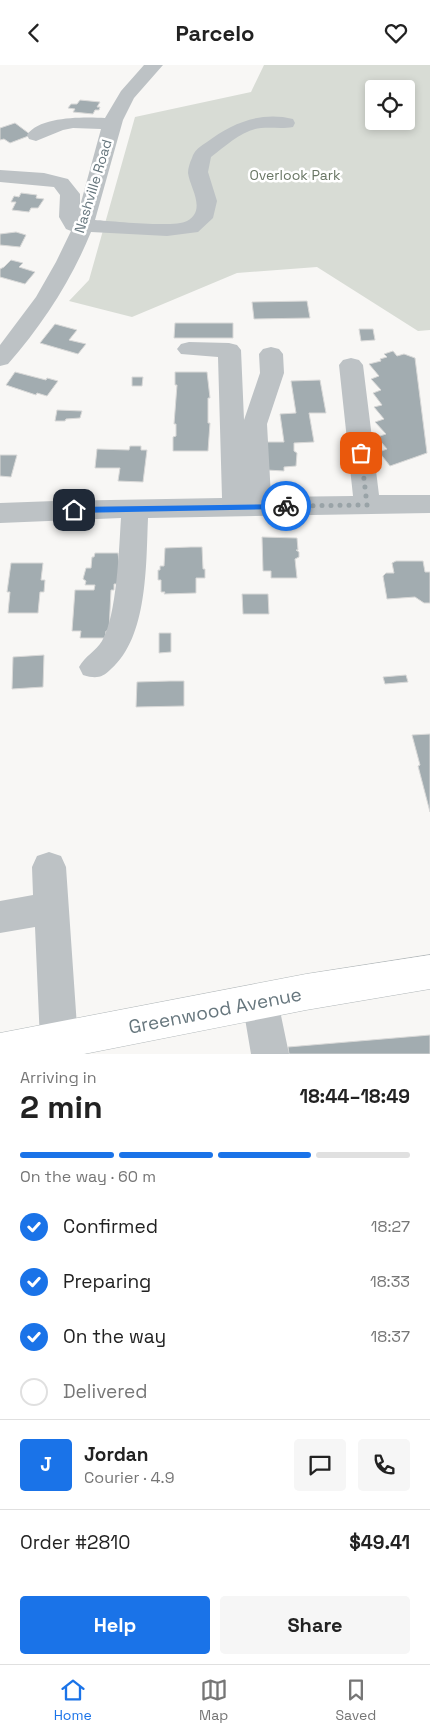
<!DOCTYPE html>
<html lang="en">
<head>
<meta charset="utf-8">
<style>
	body { margin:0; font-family:"Space Grotesk",sans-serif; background:#f6f6f6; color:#222; height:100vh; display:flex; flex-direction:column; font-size:19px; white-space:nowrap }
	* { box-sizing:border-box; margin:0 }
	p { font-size:16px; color:#767676 }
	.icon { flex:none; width:28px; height:28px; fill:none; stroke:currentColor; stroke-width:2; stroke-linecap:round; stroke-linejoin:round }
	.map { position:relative; height:989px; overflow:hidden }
	.details { display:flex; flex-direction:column; background:#fff; flex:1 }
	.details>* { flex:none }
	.fabs { position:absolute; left:365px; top:15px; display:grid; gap:10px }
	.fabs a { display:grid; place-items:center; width:50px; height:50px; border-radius:5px; background:#fff; box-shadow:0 2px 8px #0003; font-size:25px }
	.pin { position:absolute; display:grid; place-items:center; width:42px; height:42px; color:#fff; margin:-21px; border-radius:10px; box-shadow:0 2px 8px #0006 }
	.courier { position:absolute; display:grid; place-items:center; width:50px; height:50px; margin:-25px; border:4px solid #1a73e8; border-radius:50%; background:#fff; color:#222; box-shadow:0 1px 6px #0007 }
	.head em { font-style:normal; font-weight:700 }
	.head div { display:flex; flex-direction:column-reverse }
	.head { display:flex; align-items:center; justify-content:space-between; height:85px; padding:0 20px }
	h1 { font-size:32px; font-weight:700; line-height:38px }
	.bar { display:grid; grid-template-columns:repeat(4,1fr); gap:8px 5px; align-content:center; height:60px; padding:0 20px }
	.bar i { height:6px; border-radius:4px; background:#e0e0e0 }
	.bar .selected { background:#1a73e8 }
	.bar p { grid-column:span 4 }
	.line { display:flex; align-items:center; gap:12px; padding:0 20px; border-top:1px solid #e0e0e0 }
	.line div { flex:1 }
	.round { display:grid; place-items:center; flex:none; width:52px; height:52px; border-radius:5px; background:#f6f6f6 }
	ol { padding:0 20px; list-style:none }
	li { display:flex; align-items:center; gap:15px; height:55px }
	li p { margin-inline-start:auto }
	li .icon { padding:5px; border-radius:50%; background:#1a73e8; color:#fff; stroke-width:4 }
	li:last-child { color:#767676 }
	li i { width:28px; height:28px; border:2px solid #e0e0e0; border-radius:50% }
	.action { display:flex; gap:10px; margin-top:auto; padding:10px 20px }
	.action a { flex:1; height:58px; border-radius:5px; background:#1a73e8; color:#fff; font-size:20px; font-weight:700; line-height:58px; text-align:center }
	.action a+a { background:#f6f6f6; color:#222 }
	header { display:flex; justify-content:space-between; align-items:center; height:65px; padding:0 20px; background:#fff; font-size:22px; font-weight:700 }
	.menu { display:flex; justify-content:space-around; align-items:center; height:70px; border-top:1px solid #e0e0e0; background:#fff; font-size:14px; color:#767676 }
	.menu a { display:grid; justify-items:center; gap:2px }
	.menu .selected { color:#1a73e8 }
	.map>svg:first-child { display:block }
	.green { fill:#d8dcd5; fill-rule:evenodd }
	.building { fill:#a2acb0; stroke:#d9d9d8 }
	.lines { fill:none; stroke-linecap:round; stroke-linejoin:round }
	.major-casing { stroke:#b1b7b9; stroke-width:1 }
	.minor { fill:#bdc2c5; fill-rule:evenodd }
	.major { fill:#fff; fill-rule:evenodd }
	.route { fill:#1a73e8 }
	.done { stroke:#99a3a7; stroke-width:5; stroke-dasharray:0 9 }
	.labels { text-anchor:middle; stroke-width:5; stroke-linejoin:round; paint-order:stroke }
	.far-park-label { font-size:14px; fill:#697664; stroke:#fff }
	.far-street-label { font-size:14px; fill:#66767d; stroke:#fff }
	.near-street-label { font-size:19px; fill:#66767d; stroke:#fff }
</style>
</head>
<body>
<header><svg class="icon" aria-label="back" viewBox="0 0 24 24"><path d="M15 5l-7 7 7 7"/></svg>Parcelo<svg class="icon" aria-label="heart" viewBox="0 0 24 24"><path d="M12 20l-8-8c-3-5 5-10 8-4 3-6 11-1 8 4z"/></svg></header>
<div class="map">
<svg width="430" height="989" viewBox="0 0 430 989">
	<rect width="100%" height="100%" fill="#f8f7f5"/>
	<path class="green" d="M264 0H430V265L418 266 317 202 237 208 132 252 69 236 89 215 135 52 251 27ZM374 24H406V56H374Z"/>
	<path class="building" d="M80 35 100 37 97 42H100L99 45H95L93 49 73 47 75 44 68 43 71 39H77Z
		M15 58 31 70 10 78 4 74 0 75V63Z
		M21 128 37 130 36 133 44 134 38 143H31L29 147 12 145 16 137H11L14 131 19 132Z
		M16 167 26 170 20 182 0 180V169Z
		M11 195 23 198 19 202 35 207 25 219 0 212V204L4 202Z
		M307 236 310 253 254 254 252 237Z
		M175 258H233V273H174Z
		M55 259 77 265 69 275 86 279 78 289 40 278Z
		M359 264H373L375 275 361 276Z
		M393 286 397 291 404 289 415 293 427 388 390 401 379 387 387 384 377 372 386 369 375 357 384 354 374 342 382 340 373 328 381 325 371 314 379 311 369 299 381 296 380 294 387 292 384 289Z
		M15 307 46 315 47 313 58 316 47 331 37 328 36 330 6 320Z
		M175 307H207L210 333H208V358H210L208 386H173V372L176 371V359H174L177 320H175Z
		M132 312H143L142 321H132Z
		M320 315 326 348H309L314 377 294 378V386L297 388 296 401 284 402V406L267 405 266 377H284L280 349 296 348 291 316Z
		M57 345 82 346 80 353 66 354 65 356H55Z
		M130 381H141V385H147L143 417 118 416 120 403H95L97 384 129 385Z
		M0 390H17L11 412 0 411Z
		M262 472 297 473 298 485H296L299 487V492L295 494 297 513H271V506H263Z
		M191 482H202L203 504H205V513H196V528L164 529 165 527H161V515H158V505H160V501H164L165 483Z
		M95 488H118L122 519H114V525H111L109 566H106L105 573H80L81 566H72L75 525H94L95 520H85L86 516 83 514 86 503H91L92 492H94Z
		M396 496H423L425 507H430V538H424L415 532 387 534 383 511 386 508H394L392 498Z
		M11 498H43L41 515H45L44 527H40L38 548H8L10 527H7Z
		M242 529H268L269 549H243Z
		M159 568H171V587L159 588Z
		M44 590 43 622 12 624 13 592Z
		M406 610 408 617 385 619 383 612Z
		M170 616H184V641L136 642 137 617Z
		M430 669V747L418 701 420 700 412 670Z
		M430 970V989H289L288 982Z"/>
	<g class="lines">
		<g class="major-casing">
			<path id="major" d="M430 890V924L306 945 84 989H0V968L306 909Z"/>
		</g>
		<path class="minor" d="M144 0H163L134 33 123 55 95 155C112 156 174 163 187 156 207 145 190 123 188 108 188 103 190 97 192 93 194 85 201 81 207 77 232 58 261 46 293 54L295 58 293 62C282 64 272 62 261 63 242 65 226 81 211 92L208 107 217 136 213 153 198 167 167 171 91 167C71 216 43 259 8 299L0 301V280L36 232 56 197 71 166 66 164 59 152 60 130 54 122 0 117V105L44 108 68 114 80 129V141L101 64 73 63 63 65 36 76 29 74 27 70C40 51 84 52 105 53L121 26Z
			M189 277 229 278 237 280 241 285 244 355 260 308 259 289 263 284 271 282 279 284 283 289 284 308 267 359 271 432 353 431 339 300 343 295 351 293 359 295 363 300 379 430H430V448L148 453C146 499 148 572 111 604 102 613 96 614 83 610L79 602C85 591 96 586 102 576 117 551 119 483 121 453L0 458V438L55 436 222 433 218 292 181 289 177 284 181 279Z
			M49 787 61 791 66 802 78 976 72 989H46L40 976 35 862 0 868V836L33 830 32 802 37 791Z
			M260 918 273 923 278 936 289 989H251L242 936 247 923Z"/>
		<use href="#major" class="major"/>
	</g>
	<path class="route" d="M286 439 290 441 286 444 74 448 71 445 74 442Z"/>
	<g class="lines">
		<path class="done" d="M286 441 367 440 361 388"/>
	</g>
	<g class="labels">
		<g class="far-park-label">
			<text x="295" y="115">Overlook Park</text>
		</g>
		<g class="far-street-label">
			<text transform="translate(93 121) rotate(-73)" y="5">Nashville Road</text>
		</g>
		<g class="near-street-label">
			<text transform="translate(215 945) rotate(-11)" y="7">Greenwood Avenue</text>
		</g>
	</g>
</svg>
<div class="fabs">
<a><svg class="icon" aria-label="locate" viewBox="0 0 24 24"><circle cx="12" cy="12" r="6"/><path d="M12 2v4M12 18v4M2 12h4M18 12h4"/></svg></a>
</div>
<div class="pin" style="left:361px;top:388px;background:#ea580c"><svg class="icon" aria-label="bag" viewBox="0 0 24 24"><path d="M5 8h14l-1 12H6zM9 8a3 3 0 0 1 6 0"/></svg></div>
<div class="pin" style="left:74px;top:445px;background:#1f2937"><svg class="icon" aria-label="home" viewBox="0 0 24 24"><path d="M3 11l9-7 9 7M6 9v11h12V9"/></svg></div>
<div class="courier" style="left:286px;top:441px"><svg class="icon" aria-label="bike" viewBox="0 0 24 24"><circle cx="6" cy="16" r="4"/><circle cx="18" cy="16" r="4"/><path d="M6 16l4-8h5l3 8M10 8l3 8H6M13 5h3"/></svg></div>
</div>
<section class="details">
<div class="head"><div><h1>2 min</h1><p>Arriving in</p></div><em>18:44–18:49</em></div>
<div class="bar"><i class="selected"></i><i class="selected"></i><i class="selected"></i><i></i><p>On the way · 60 m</p></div>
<ol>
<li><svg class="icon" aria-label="check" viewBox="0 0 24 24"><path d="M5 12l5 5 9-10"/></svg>Confirmed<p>18:27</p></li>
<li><svg class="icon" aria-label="check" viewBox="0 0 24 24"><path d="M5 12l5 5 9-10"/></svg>Preparing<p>18:33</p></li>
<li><svg class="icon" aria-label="check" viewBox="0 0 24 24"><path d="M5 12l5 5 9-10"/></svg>On the way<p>18:37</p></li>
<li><i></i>Delivered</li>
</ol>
<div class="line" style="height:90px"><b class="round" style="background:#1a73e8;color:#fff">J</b><div><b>Jordan</b><p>Courier · 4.9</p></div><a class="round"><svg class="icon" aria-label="chat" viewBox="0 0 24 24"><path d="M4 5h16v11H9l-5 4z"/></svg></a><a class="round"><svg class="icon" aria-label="phone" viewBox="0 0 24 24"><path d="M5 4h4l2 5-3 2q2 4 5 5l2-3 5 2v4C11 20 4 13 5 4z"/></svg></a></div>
<div class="line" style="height:65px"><div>Order #2810</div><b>$49.41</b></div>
<div class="action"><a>Help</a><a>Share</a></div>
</section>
<nav class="menu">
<a class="selected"><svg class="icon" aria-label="home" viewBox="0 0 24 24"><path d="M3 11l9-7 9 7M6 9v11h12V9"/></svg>Home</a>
<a><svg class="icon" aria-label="map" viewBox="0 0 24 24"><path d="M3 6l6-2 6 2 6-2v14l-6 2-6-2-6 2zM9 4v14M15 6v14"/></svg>Map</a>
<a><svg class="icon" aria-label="saved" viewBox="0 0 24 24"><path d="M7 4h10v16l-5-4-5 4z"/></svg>Saved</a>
</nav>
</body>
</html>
